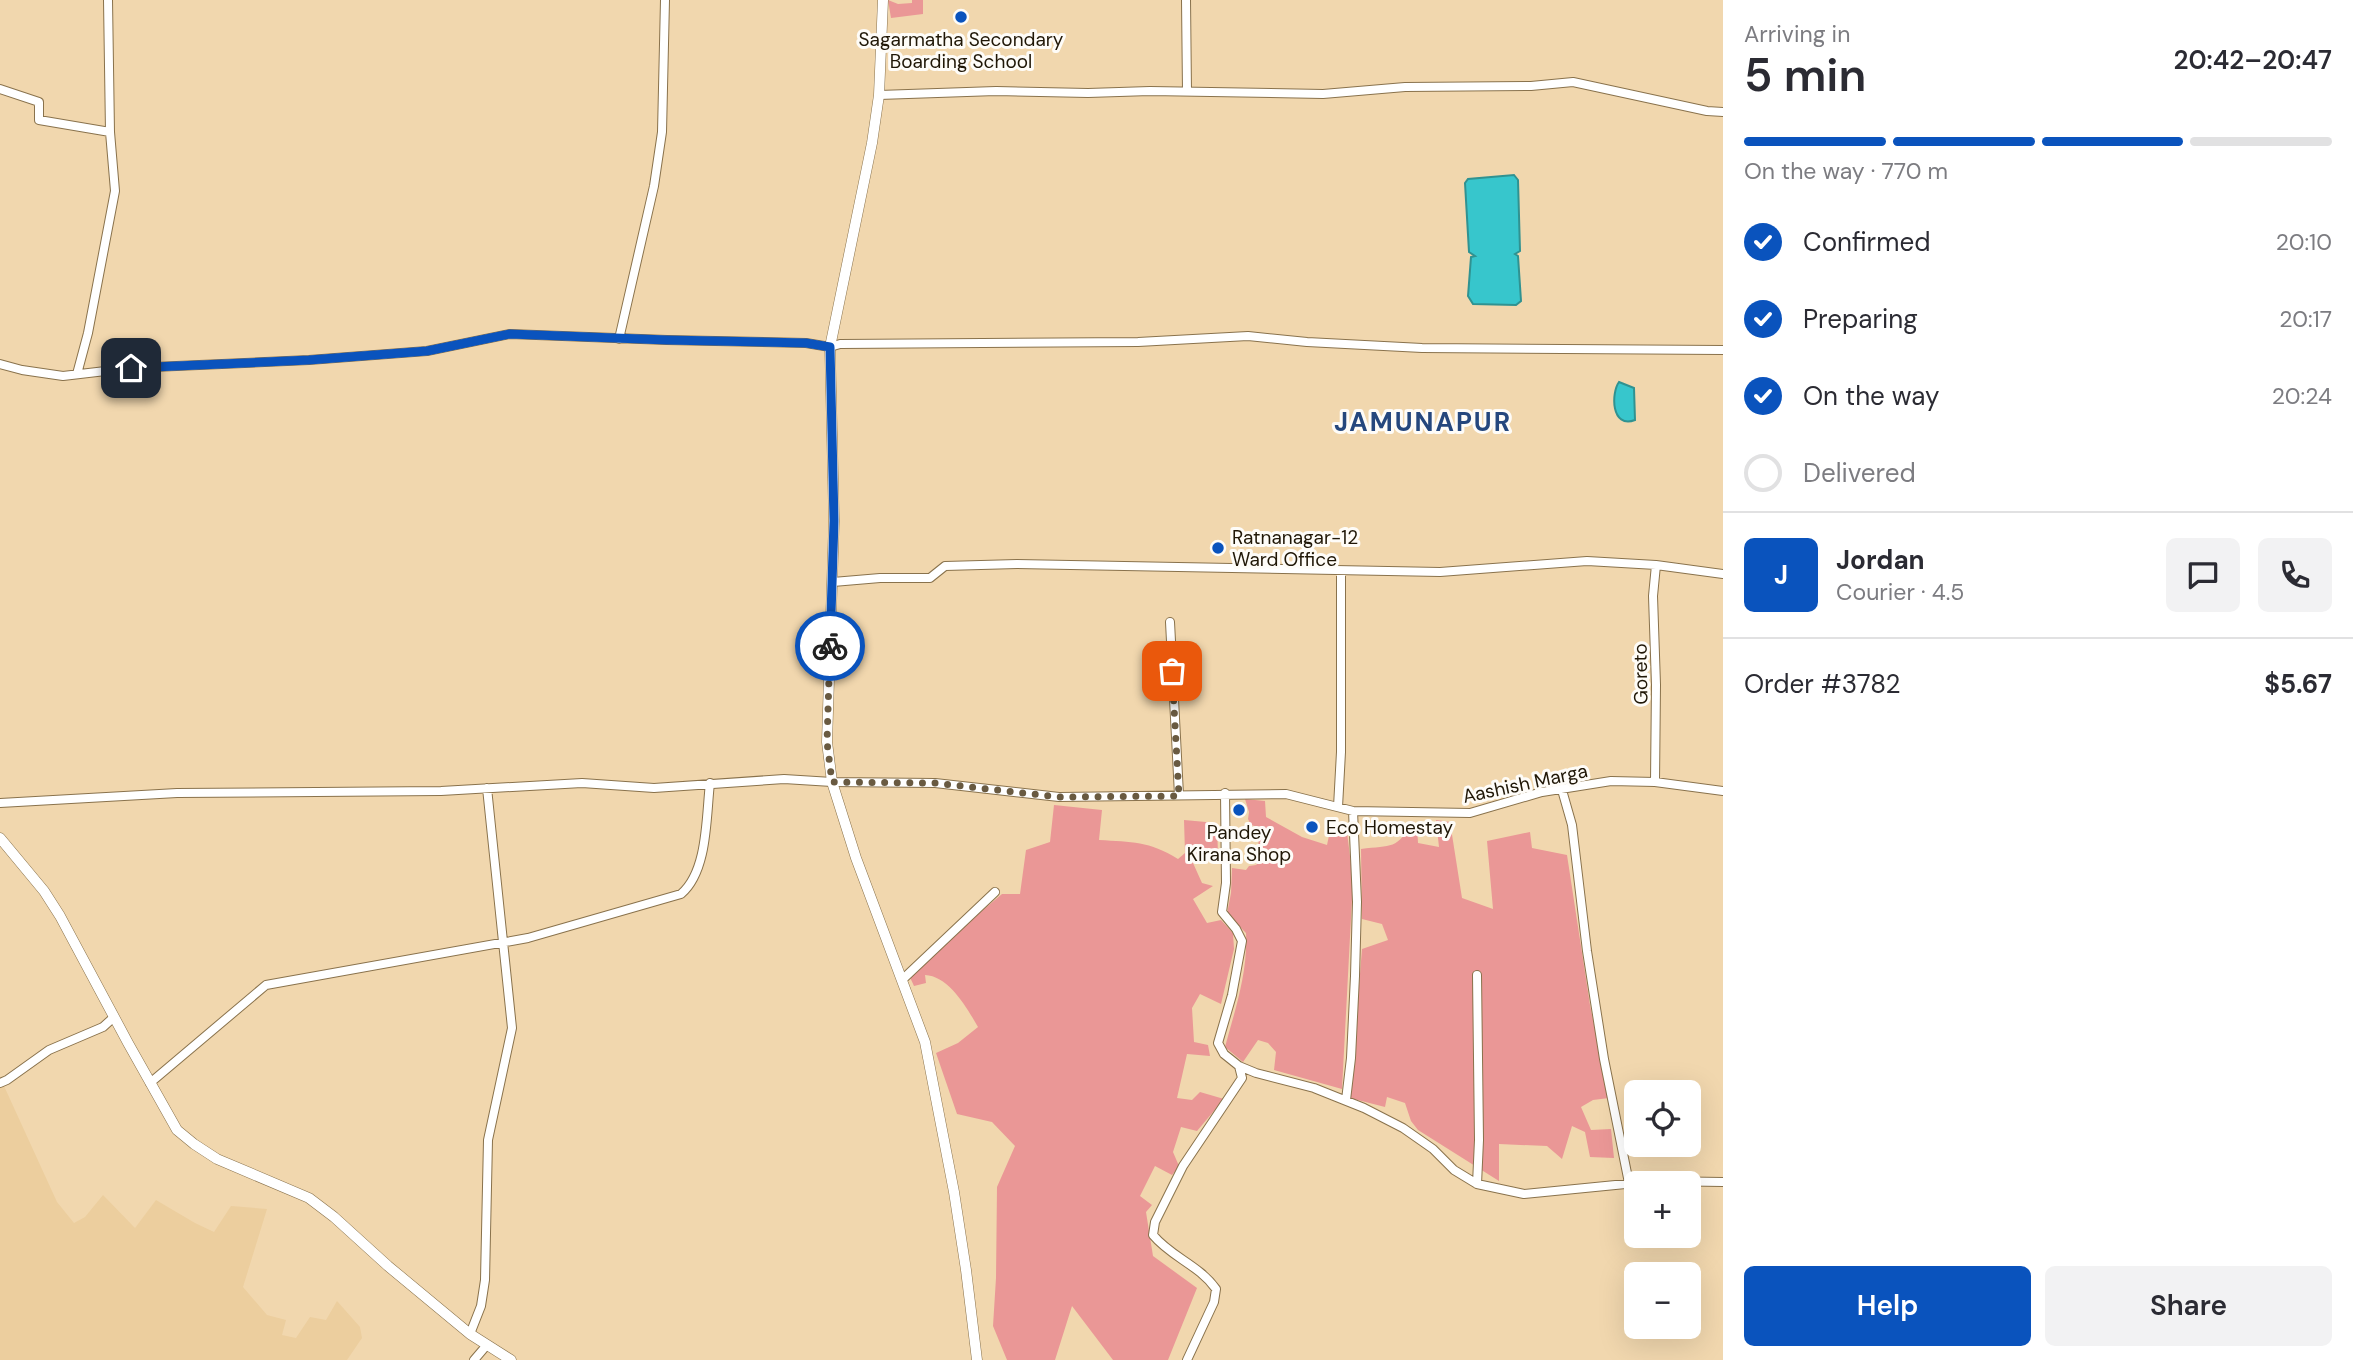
<!DOCTYPE html>
<html lang="en">
<head>
<meta charset="utf-8">
<style>
	body { margin:0; font-family:"DM Sans",sans-serif; background:#f2f2f3; color:#2b2b33; height:100vh; display:flex; flex-direction:column; font-size:26px; white-space:nowrap }
	* { box-sizing:border-box; margin:0 }
	p { font-size:23px; color:#7c7c81 }
	.icon { flex:none; width:38px; height:38px; fill:none; stroke:currentColor; stroke-width:2; stroke-linecap:round; stroke-linejoin:round }
	.map { position:relative; flex:1; overflow:hidden }
	.drawer { display:flex; flex-direction:column; background:#fff; width:630px }
	.drawer>* { flex:none }
	.fabs { position:absolute; left:1624px; top:1080px; display:grid; gap:14px }
	.fabs a { display:grid; place-items:center; width:77px; height:77px; border-radius:10px; background:#fff; box-shadow:0 7px 28px #0002; font-size:35px }
	.pin { position:absolute; display:grid; place-items:center; width:60px; height:60px; color:#fff; margin:-30px; border-radius:14px; box-shadow:0 4px 10px #0006 }
	.courier { position:absolute; display:grid; place-items:center; width:70px; height:70px; margin:-35px; border:5px solid #0a53bd; border-radius:50%; background:#fff; color:#222; box-shadow:0 2px 9px #0007 }
	.summary em { font-style:normal; font-weight:600 }
	.summary div { display:flex; flex-direction:column-reverse }
	.summary { display:flex; align-items:center; justify-content:space-between; height:119px; padding:0 21px }
	h1 { font-size:46px; font-weight:600; line-height:52px }
	.bar { display:grid; grid-template-columns:repeat(4,1fr); gap:10px 7px; align-content:center; height:84px; padding:0 21px }
	.bar i { height:9px; border-radius:5px; background:#e1e1e2 }
	.bar .on { background:#0a53bd }
	.bar p { grid-column:span 4 }
	.line { display:flex; align-items:center; gap:18px; padding:0 21px; border-top:2px solid #e1e1e2 }
	.line div { flex:1 }
	.round { display:grid; place-items:center; flex:none; width:74px; height:74px; border-radius:10px; background:#f2f2f3 }
	ol { padding:0 21px; list-style:none }
	li { display:flex; align-items:center; gap:21px; height:77px }
	li p { margin-inline-start:auto }
	li .icon { padding:7px; border-radius:50%; background:#0a53bd; color:#fff; stroke-width:4 }
	li:last-child { color:#7c7c81 }
	li i { width:38px; height:38px; border:4px solid #e1e1e2; border-radius:50% }
	.button { display:flex; gap:14px; margin-top:auto; padding:14px 21px }
	.button a { flex:1; height:80px; border-radius:10px; background:#0a53bd; color:#fff; font-size:28px; font-weight:600; line-height:80px; text-align:center }
	.button a+a { background:#f2f2f3; color:#2b2b33 }
	main { display:flex; flex:1; min-height:0 }
	.map>svg:first-child { display:block }
	.built { fill:#ecce9e }
	.green { fill:#ea9796 }
	.water { fill:#37c6cc; stroke:#309291; stroke-width:2 }
	.lines { fill:none; stroke-linecap:round; stroke-linejoin:round }
	.minor-casing { stroke:#89724c; stroke-width:10 }
	.tertiary-casing { stroke:#89724c; stroke-width:11 }
	.minor { stroke:#fff; stroke-width:8 }
	.tertiary { stroke:#fff; stroke-width:10 }
	.done { stroke:#695a41; stroke-width:7; stroke-dasharray:0 12.6 }
	.route { stroke:#0a53bd; stroke-width:9 }
	.poi-dot { fill:#0a53bd; stroke:#fefcf8; stroke-width:2.5 }
	.labels { text-anchor:middle; stroke-width:6; stroke-linejoin:round; paint-order:stroke }
	.poi-label { font-size:19px; fill:#201707; stroke:#fefcf8 }
	.street-label { font-size:19px; fill:#201707; stroke:#fefcf8 }
	.district-label { font-size:26px; font-weight:bold; letter-spacing:2px; fill:#25477d; stroke:#fefcf8 }
</style>
</head>
<body>
<main>
<div class="map">
<svg width="1723" height="1360" viewBox="0 0 1723 1360">
	<rect width="100%" height="100%" fill="#f1d7ae"/>
	<path class="built" d="M4 1086 57 1202 74 1223 85 1217 103 1195 135 1228 156 1200 195 1223 214 1232 231 1206 267 1209 243 1287 267 1315 286 1320 282 1335 296 1338 310 1317 326 1320 337 1301 360 1327 362 1338 347 1360H0V1087Z"/>
	<path class="green" d="M888 0 898 4 912 3V0H923V14L891 18Z
		M1245 799 1265 801 1266 817 1302 837 1327 845 1330 831 1347 832 1353 880 1342 1089 1274 1070 1276 1052 1268 1043 1258 1040 1243 1062 1225 1047C1235 1010 1248 972 1246 933L1227 914 1231 893 1232 868 1246 870 1249 866 1256 865 1259 862 1258 827 1251 825 1248 819 1249 812Z
		M1054 805 1102 810 1099 840C1132 842 1149 841 1178 859L1185 853 1184 820 1217 823 1218 855 1193 863 1202 883 1213 886 1193 899 1207 923 1221 920 1233 933 1234 949 1221 1004 1200 994 1192 1008 1194 1042 1208 1045 1210 1056 1187 1054 1177 1098 1192 1100 1200 1092 1224 1099 1197 1131 1181 1127 1173 1152 1179 1166 1172 1175 1155 1166 1140 1196 1152 1205 1146 1212 1153 1256 1197 1288 1168 1360H1113L1072 1306 1055 1360H1007L993 1326 996 1278 997 1187 1015 1146 992 1122 957 1114 936 1053 958 1043 978 1027C967 1008 949 976 925 975L926 983 914 986 908 973 1002 894H1020L1026 850 1050 842Z
		M1436 820 1450 822 1462 898 1493 909 1487 841 1530 832 1532 848 1567 855 1590 1005 1609 1098 1593 1100 1581 1107 1591 1130 1611 1129 1614 1158 1590 1157 1585 1132 1572 1126 1562 1159 1547 1146 1499 1144V1181L1418 1130 1411 1121 1405 1103 1387 1097 1385 1107 1350 1098 1362 949 1388 940 1382 924 1362 919 1361 849C1392 845 1397 850 1413 821L1417 825 1418 843 1439 847Z"/>
	<path class="water" d="M1514 175 1518 180 1520 251 1515 254 1518 256 1521 301 1516 305 1473 304 1468 296 1471 257 1475 256 1469 252 1465 183 1468 179Z
		M1619 382 1634 388 1635 420C1611 429 1611 393 1619 382Z"/>
	<g class="lines">
		<g class="minor-casing">
			<path id="minor" d="M1186 0 1187 91
				M0 89 39 102V120L110 132
				M879 95 996 91 1088 93 1150 91 1323 94 1405 87 1531 86 1573 82 1707 111 1723 112
				M619 339 654 186 662 132 665 0
				M0 364 22 370 63 376 131 368 309 360 427 351 510 334 667 340 806 343 830 347 840 344 1138 342 1248 336 1307 342 1422 348 1723 350
				M77 374 88 333 115 191 110 132 108 0
				M833 582 880 578H930L945 566 1017 564 1440 572 1587 561 1656 565 1723 574
				M1170 622 1179 795
				M1655 782 1656 685 1653 596 1656 565
				M1562 790 1572 825 1587 951 1604 1059 1629 1183
				M0 803 177 793 441 791 582 783 654 788 784 779 832 782 935 783 1059 797 1286 794 1353 811 1470 813 1542 792 1611 781 1655 782 1723 791
				M1338 807 1341 752V571
				M903 979 995 892
				M1239 1066 1256 1073 1314 1088 1364 1108 1403 1128 1433 1149 1454 1170 1477 1184 1524 1194 1656 1181 1723 1182
				M0 1083 7 1080 49 1050 103 1027 114 1017
				M150 1083 266 985 528 938 681 894C708 871 706 817 710 783
				M1346 1100 1351 1058 1355 976 1357 902 1353 811
				M1477 1184 1479 1140 1477 975
				M470 1334 481 1306 485 1280 488 1140 512 1028 487 788
				M474 1360 486 1346
				M1187 1360 1214 1302 1216 1289C1199 1265 1171 1257 1153 1235L1155 1222 1183 1166 1242 1078 1239 1066 1224 1054 1218 1043 1232 995 1242 941 1236 929 1222 912 1226 883 1225 793"/>
		</g>
		<g class="tertiary-casing">
			<path id="tertiary" d="M883 0 879 95 872 143 830 347 834 521 827 742 832 782 856 858 925 1042 954 1192 966 1270 977 1360
				M0 838 44 891 60 916 128 1043 177 1130 194 1144 217 1159 309 1198 334 1217 388 1266 470 1334 511 1360"/>
		</g>
		<use href="#minor" class="minor"/>
		<use href="#tertiary" class="tertiary"/>
	</g>
	<g class="lines">
		<path class="done" d="M830 646 827 742 832 782 935 783 1059 797 1179 796 1172 671"/>
		<path class="route" d="M131 368 309 360 427 351 510 334 667 340 806 343 830 347 834 521 830 646"/>
	</g>
	<g class="poi-dot">
		<circle cx="961" cy="17" r="7"/>
		<circle cx="1218" cy="548" r="7"/>
		<circle cx="1239" cy="810" r="7"/>
		<circle cx="1312" cy="827" r="7"/>
	</g>
	<g class="labels">
		<g class="poi-label">
			<text x="961" y="46">Sagarmatha Secondary<tspan x="961" dy="22">Boarding School</tspan></text>
			<text x="1232" y="544" text-anchor="start">Ratnanagar-12<tspan x="1232" dy="22">Ward Office</tspan></text>
			<text x="1326" y="834" text-anchor="start">Eco Homestay</text>
			<text x="1239" y="839">Pandey<tspan x="1239" dy="22">Kirana Shop</tspan></text>
		</g>
		<g class="street-label">
			<text transform="translate(1640 674) rotate(-91)" y="7">Goreto</text>
			<text transform="translate(1525 783) rotate(-12)" y="7">Aashish Marga</text>
		</g>
		<g class="district-label">
			<text x="1423" y="431">JAMUNAPUR</text>
		</g>
	</g>
</svg>
<div class="fabs">
<a><svg class="icon" aria-label="locate" viewBox="0 0 24 24"><circle cx="12" cy="12" r="6"/><path d="M12 2v4M12 18v4M2 12h4M18 12h4"/></svg></a>
<a>+</a>
<a>−</a>
</div>
<div class="pin" style="left:1172px;top:671px;background:#ea580c"><svg class="icon" aria-label="bag" viewBox="0 0 24 24"><path d="M5 8h14l-1 12H6zM9 8a3 3 0 0 1 6 0"/></svg></div>
<div class="pin" style="left:131px;top:368px;background:#1f2937"><svg class="icon" aria-label="home" viewBox="0 0 24 24"><path d="M3 11l9-7 9 7M6 9v11h12V9"/></svg></div>
<div class="courier" style="left:830px;top:646px"><svg class="icon" aria-label="bike" viewBox="0 0 24 24"><circle cx="6" cy="16" r="4"/><circle cx="18" cy="16" r="4"/><path d="M6 16l4-8h5l3 8M10 8l3 8H6M13 5h3"/></svg></div>
</div>
<section class="drawer">
<div class="summary"><div><h1>5 min</h1><p>Arriving in</p></div><em>20:42–20:47</em></div>
<div class="bar"><i class="on"></i><i class="on"></i><i class="on"></i><i></i><p>On the way · 770 m</p></div>
<ol>
<li><svg class="icon" aria-label="check" viewBox="0 0 24 24"><path d="M5 12l5 5 9-10"/></svg>Confirmed<p>20:10</p></li>
<li><svg class="icon" aria-label="check" viewBox="0 0 24 24"><path d="M5 12l5 5 9-10"/></svg>Preparing<p>20:17</p></li>
<li><svg class="icon" aria-label="check" viewBox="0 0 24 24"><path d="M5 12l5 5 9-10"/></svg>On the way<p>20:24</p></li>
<li><i></i>Delivered</li>
</ol>
<div class="line" style="height:126px"><b class="round" style="background:#0a53bd;color:#fff">J</b><div><b>Jordan</b><p>Courier · 4.5</p></div><a class="round"><svg class="icon" aria-label="chat" viewBox="0 0 24 24"><path d="M4 5h16v11H9l-5 4z"/></svg></a><a class="round"><svg class="icon" aria-label="phone" viewBox="0 0 24 24"><path d="M5 4h4l2 5-3 2q2 4 5 5l2-3 5 2v4C11 20 4 13 5 4z"/></svg></a></div>
<div class="line" style="height:91px"><div>Order #3782</div><b>$5.67</b></div>
<div class="button"><a>Help</a><a>Share</a></div>
</section>
</main>
</body>
</html>
